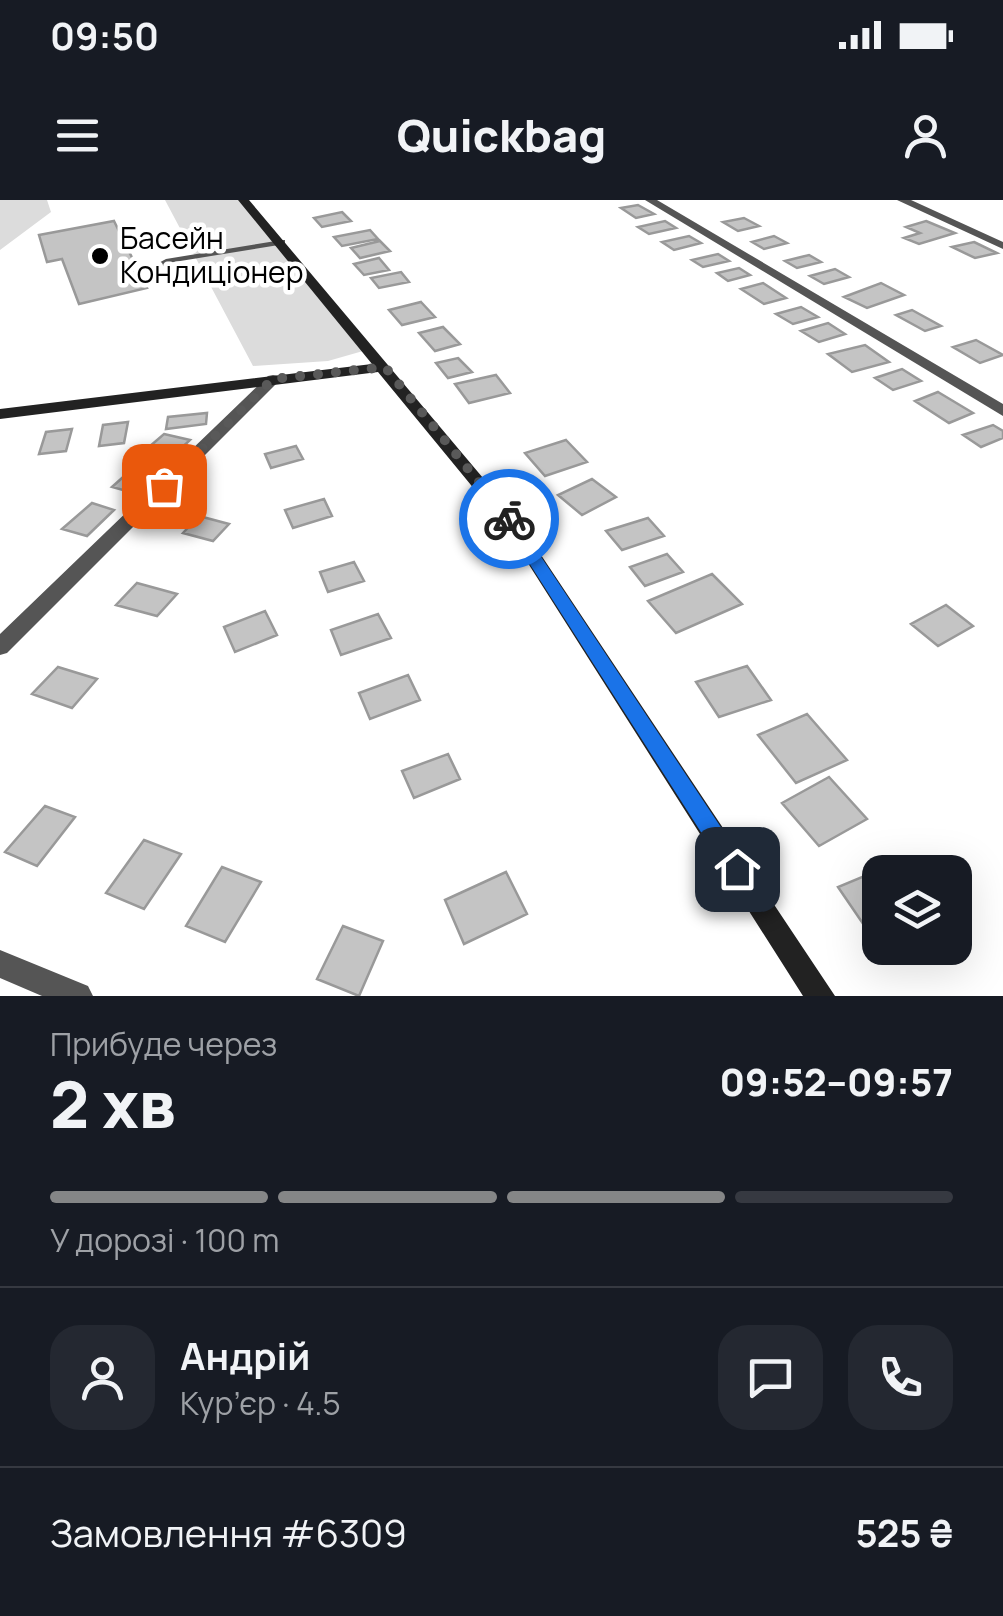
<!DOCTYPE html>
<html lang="uk">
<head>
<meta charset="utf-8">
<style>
	body { margin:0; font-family:Manrope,sans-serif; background:#242831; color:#f1f3f6; height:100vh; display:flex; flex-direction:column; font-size:38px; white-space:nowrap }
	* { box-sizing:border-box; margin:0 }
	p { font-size:32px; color:#9ea1a6 }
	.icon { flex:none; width:55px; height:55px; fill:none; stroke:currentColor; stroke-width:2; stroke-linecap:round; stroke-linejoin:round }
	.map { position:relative; height:796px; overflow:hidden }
	.sheet { display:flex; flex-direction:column; background:#171b24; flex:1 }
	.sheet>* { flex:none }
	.buttons { position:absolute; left:862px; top:655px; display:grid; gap:20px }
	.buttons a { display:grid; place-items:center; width:110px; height:110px; border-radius:20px; background:#171b24; box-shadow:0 10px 40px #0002; font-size:50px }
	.pin { position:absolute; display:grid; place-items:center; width:85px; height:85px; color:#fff; margin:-42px; border-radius:20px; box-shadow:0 5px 15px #0006 }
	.courier { position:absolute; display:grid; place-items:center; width:100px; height:100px; margin:-50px; border:8px solid #1a73e8; border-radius:50%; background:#fff; color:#222; box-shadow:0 2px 12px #0007 }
	.summary em { font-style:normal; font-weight:800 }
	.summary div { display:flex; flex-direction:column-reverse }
	.summary { display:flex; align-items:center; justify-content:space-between; height:170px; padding:0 50px }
	h1 { font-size:65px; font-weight:800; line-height:75px }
	.bar { display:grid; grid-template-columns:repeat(4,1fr); gap:15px 10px; align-content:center; height:120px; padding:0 50px }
	.bar i { height:12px; border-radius:8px; background:#363941 }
	.bar .current { background:#858687 }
	.bar p { grid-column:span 4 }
	.line { display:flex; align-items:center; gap:25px; padding:0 50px; border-top:2px solid #363941 }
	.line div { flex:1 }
	.round { display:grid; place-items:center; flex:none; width:105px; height:105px; border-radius:30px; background:#242831 }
	.status { display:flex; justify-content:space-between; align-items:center; height:70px; padding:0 50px; background:#171b24; direction:ltr }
	.status svg { height:28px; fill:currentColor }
	header { display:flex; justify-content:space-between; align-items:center; height:130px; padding:0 50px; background:#171b24; font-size:45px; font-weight:800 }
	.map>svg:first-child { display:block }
	.green { fill:#dcdcdc }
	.building { fill:#c4c4c4; stroke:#999; stroke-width:2.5 }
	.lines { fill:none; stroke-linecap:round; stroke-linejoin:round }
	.lane { fill:#555; fill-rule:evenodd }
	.street { fill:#555; fill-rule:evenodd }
	.secondary { fill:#222; fill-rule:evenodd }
	.route { fill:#1a73e8 }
	.done { stroke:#595959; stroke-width:10; stroke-dasharray:0 18 }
	.poi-dot { fill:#000; stroke:#fff; stroke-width:4 }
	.labels { text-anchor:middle; stroke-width:9; stroke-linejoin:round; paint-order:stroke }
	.far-poi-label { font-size:30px; fill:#000; stroke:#fff; text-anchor:start }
</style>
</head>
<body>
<div class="status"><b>09:50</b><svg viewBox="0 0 49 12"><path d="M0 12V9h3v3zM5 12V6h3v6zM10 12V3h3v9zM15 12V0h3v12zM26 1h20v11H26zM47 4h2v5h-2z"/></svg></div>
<header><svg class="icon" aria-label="menu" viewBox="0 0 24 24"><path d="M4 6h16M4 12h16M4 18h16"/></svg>Quickbag<svg class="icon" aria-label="person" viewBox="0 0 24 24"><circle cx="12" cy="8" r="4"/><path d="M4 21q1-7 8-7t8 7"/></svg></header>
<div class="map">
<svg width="1003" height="796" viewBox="0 0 1003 796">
	<rect width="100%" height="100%" fill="#fff"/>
	<path class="green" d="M0 0H47L51 12 0 50Z
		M165 0H243L370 149 328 161 253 166Z"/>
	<path class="building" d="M638 5 654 14 636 18 621 8Z
		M342 12 351 21 322 27 314 18Z
		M744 18 759 26 738 31 723 22Z
		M114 21 147 88 79 104 62 59 47 62 39 35Z
		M665 21 676 28 649 34 638 27Z
		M926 21 955 33 919 44 904 38 920 33 906 27Z
		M370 30 378 39 342 46 334 37Z
		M689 36 701 43 674 50 662 42Z
		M774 36 787 43 764 49 752 42Z
		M380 41 390 51 360 58 351 48Z
		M974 42 997 53 975 58 952 47Z
		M718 54 729 61 703 67 692 60Z
		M809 55 821 62 797 68 785 61Z
		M379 58 389 70 364 75 354 64Z
		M739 68 750 75 728 81 717 73Z
		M835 69 849 77 824 84 810 76Z
		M401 72 409 82 379 88 371 78Z
		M763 83 786 98 764 104 741 89Z
		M881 83 904 95 867 108 844 97Z
		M421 102 435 117 402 125 389 110Z
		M801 107 818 117 793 124 776 114Z
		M912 110 941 126 925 131 896 115Z
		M828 123 845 134 819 142 801 131Z
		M443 127 460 144 435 151 419 133Z
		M976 140 1003 155 980 163 953 147Z
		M865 145 889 162 852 172 828 154Z
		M458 158 472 172 448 178 436 163Z
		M902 169 921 181 893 190 875 178Z
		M496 175 510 193 469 203 455 184Z
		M938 192 973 213 949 223 915 201Z
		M207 213 206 224 166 229 168 217Z
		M128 222 124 243 99 246 103 225Z
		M993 225 1003 231V238L981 247 963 235Z
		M72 229 66 251 39 254 46 232Z
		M164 234 190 240 175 254 149 247Z
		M566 240 587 262 545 276 525 253Z
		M296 246 303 259 271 268 265 254Z
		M140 262 160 268 134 293 112 287Z
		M592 279 616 297 582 315 558 295Z
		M324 299 332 316 293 328 285 310Z
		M92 303 114 310 87 336 62 329Z
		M199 316 229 324 213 341 183 333Z
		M648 318 664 336 622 350 606 331Z
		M667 354 683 372 645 386 630 367Z
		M354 362 364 381 328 392 320 372Z
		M712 374 742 404 676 433 648 401Z
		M137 383 177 394 157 416 116 405Z
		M946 405 973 426 938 446 911 424Z
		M265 411 277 435 235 452 224 427Z
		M378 414 391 438 341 455 331 430Z
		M747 466 771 500 719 517 696 482Z
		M58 467 97 479 72 508 32 494Z
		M408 475 420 500 370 519 359 493Z
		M807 514 847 560 796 583 758 535Z
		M448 554 460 579 414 598 402 571Z
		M829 577 867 619 819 646 782 603Z
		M45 606 75 617 37 666 5 652Z
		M144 640 181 654 144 709 106 693Z
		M891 665 897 672H880V748H895L883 753 838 687Z
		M222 667 261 682 225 742 186 726Z
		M506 672 527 714 464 744 445 700Z
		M343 726 383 741 359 796 317 779Z"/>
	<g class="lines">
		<path class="lane" d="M282 40H285V44L168 63 162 67 165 75 161 78 158 77 153 66 166 59Z"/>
		<path class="street" d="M645 0H657L1003 204V216Z
			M897 0H911L1003 42V49Z
			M273 175 278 176V182L7 453 0 455V434L268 176Z
			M0 750 88 786 93 796H42L0 778Z"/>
		<path class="secondary" d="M238 0H249L515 316 835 796H803L503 324 378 172 0 219V209L372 164Z"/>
	</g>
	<path class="route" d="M509 315 514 316 744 662V676H729L501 319Z"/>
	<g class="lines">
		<path class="done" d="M164 286 273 179 385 167 509 319"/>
	</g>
	<circle class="poi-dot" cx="100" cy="56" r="10"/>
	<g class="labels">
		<g class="far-poi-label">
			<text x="120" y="49">Басейн<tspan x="120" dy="34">Кондиціонер</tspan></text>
		</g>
	</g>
</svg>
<div class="buttons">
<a><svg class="icon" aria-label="layers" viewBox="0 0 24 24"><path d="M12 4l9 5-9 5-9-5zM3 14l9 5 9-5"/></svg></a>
</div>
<div class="pin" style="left:164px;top:286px;background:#ea580c"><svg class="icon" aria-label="bag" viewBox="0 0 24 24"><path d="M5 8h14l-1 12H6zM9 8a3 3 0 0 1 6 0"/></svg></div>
<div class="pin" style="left:737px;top:669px;background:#1f2937"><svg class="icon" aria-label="home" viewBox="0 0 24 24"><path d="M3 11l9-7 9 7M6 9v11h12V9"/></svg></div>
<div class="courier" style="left:509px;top:319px"><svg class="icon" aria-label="bike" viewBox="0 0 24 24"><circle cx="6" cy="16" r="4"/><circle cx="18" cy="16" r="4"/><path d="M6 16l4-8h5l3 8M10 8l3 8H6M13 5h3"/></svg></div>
</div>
<section class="sheet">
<div class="summary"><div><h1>2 хв</h1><p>Прибуде через</p></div><em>09:52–09:57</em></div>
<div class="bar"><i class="current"></i><i class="current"></i><i class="current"></i><i></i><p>У дорозі · 100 m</p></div>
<div class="line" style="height:180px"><a class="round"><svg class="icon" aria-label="person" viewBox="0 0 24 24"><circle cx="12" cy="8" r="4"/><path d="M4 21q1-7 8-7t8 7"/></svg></a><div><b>Андрій</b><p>Кур’єр · 4.5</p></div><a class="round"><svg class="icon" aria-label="chat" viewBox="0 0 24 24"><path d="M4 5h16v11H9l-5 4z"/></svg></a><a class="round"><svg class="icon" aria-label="phone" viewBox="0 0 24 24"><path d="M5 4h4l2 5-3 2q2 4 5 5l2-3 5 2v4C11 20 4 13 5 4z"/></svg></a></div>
<div class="line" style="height:130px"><div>Замовлення #6309</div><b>525 ₴</b></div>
</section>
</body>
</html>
